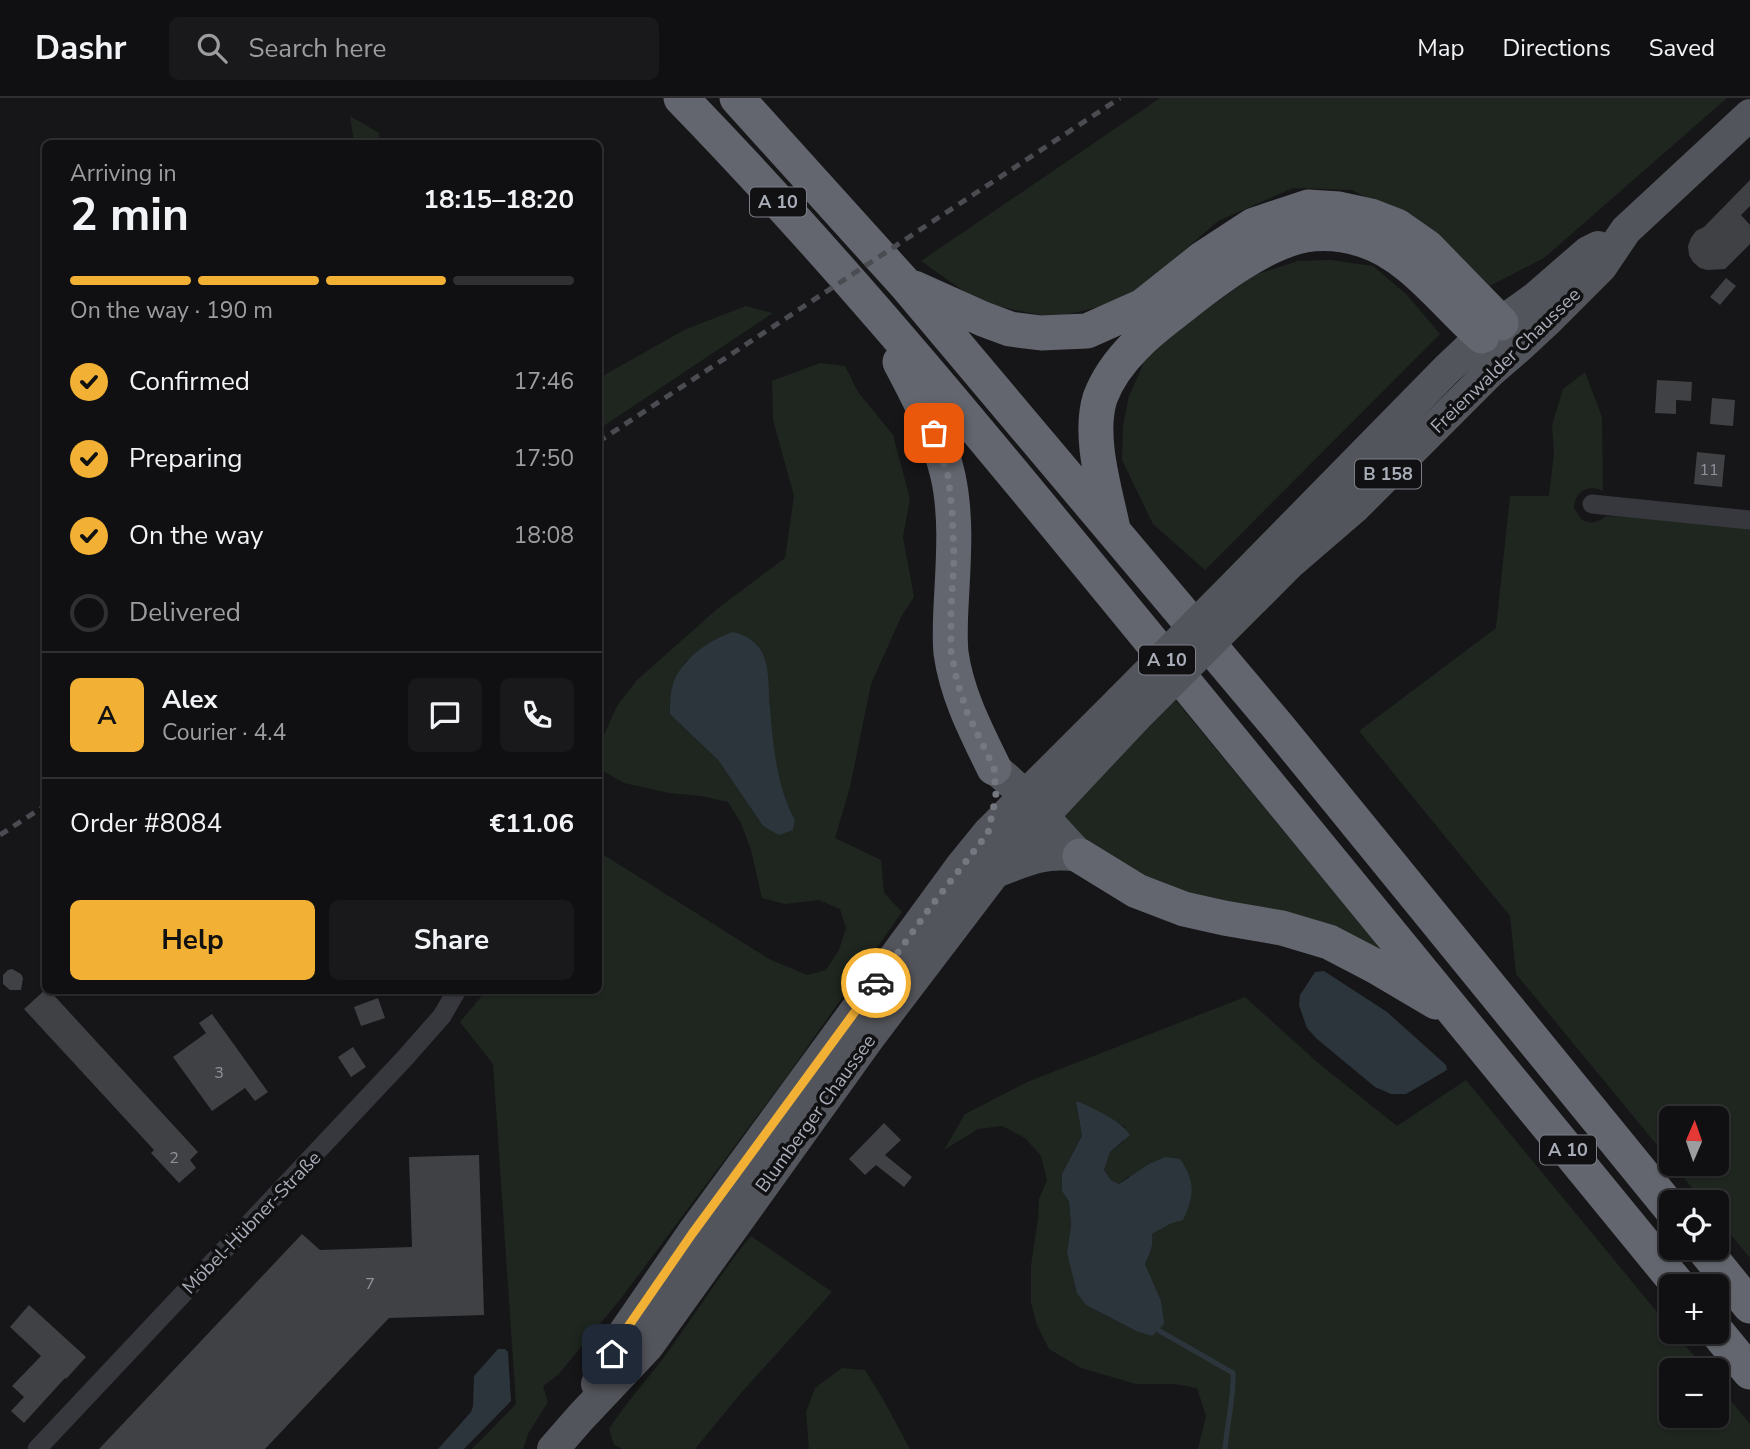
<!DOCTYPE html>
<html lang="en">
<head>
<meta charset="utf-8">
<style>
	body { margin:0; font-family:"Nunito Sans",sans-serif; background:#19191b; color:#f1f3f6; height:100vh; display:flex; flex-direction:column; font-size:26px; white-space:nowrap }
	* { box-sizing:border-box; margin:0 }
	p { font-size:23px; color:#9c9d9f }
	.icon { flex:none; width:38px; height:38px; fill:none; stroke:currentColor; stroke-width:2; stroke-linecap:round; stroke-linejoin:round }
	.map { position:relative; flex:1; overflow:hidden }
	.details { position:absolute; left:42px; top:42px; width:560px; height:854px; display:flex; flex-direction:column; background:#101012; border-radius:10px; box-shadow:0 2px 5px #0004,0 0 0 2px #303032 }
	.details>* { flex:none }
	.needle { width:46px; rotate:2deg }
	.fabs { position:absolute; left:1659px; top:1008px; display:grid; gap:14px }
	.fabs a { display:grid; place-items:center; width:70px; height:70px; border-radius:10px; background:#101012; box-shadow:0 2px 5px #0004,0 0 0 2px #303032; font-size:35px }
	.pin { position:absolute; display:grid; place-items:center; width:60px; height:60px; color:#fff; margin:-30px; border-radius:14px; box-shadow:0 4px 10px #0006 }
	.courier { position:absolute; display:grid; place-items:center; width:70px; height:70px; margin:-35px; border:5px solid #f2b134; border-radius:50%; background:#fff; color:#222; box-shadow:0 2px 9px #0007 }
	.headline em { font-style:normal; font-weight:700 }
	.headline div { display:flex; flex-direction:column-reverse }
	.headline { display:flex; align-items:center; justify-content:space-between; height:119px; padding:0 28px }
	h1 { font-size:46px; font-weight:700; line-height:52px }
	.bar { display:grid; grid-template-columns:repeat(4,1fr); gap:10px 7px; align-content:center; height:84px; padding:0 28px }
	.bar i { height:9px; border-radius:5px; background:#303032 }
	.bar .selected { background:#f2b134 }
	.bar p { grid-column:span 4 }
	.line { display:flex; align-items:center; gap:18px; padding:0 28px; border-top:2px solid #303032 }
	.line div { flex:1 }
	.round { display:grid; place-items:center; flex:none; width:74px; height:74px; border-radius:10px; background:#19191b }
	ol { padding:0 28px; list-style:none }
	li { display:flex; align-items:center; gap:21px; height:77px }
	li p { margin-inline-start:auto }
	li .icon { padding:7px; border-radius:50%; background:#f2b134; color:#111; stroke-width:4 }
	li:last-child { color:#9c9d9f }
	li i { width:38px; height:38px; border:4px solid #303032; border-radius:50% }
	.primary-button { display:flex; gap:14px; margin-top:auto; padding:14px 28px }
	.primary-button a { flex:1; height:80px; border-radius:10px; background:#f2b134; color:#111; font-size:28px; font-weight:700; line-height:80px; text-align:center }
	.primary-button a+a { background:#19191b; color:#f1f3f6 }
	header { display:flex; align-items:center; gap:42px; box-sizing:border-box; height:98px; padding:0 35px; background:#101012; border-bottom:2px solid #303032 }
	header strong { font-size:33px }
	nav { display:flex; gap:38px; margin-inline-start:auto; font-size:24px }
	.search { width:490px; height:63px; background:#19191b; display:flex; align-items:center; gap:18px; box-sizing:border-box; padding:0 24px; border-radius:10px; color:#9c9d9f; font-size:26px }
	.map>svg:first-child { display:block }
	.green { fill:#1e261f; fill-rule:evenodd }
	.water { fill:#2c353c }
	.lines { fill:none; stroke-linecap:round; stroke-linejoin:round }
	.stream { stroke:#2c353c; stroke-width:5 }
	.building { fill:#404145 }
	.minor { stroke:#37383d; stroke-width:19 }
	.primary { stroke:#53555c; stroke-width:32 }
	.motorway { stroke:#63666e; stroke-width:35 }
	.rail { stroke:#4a4c52; stroke-width:5; stroke-dasharray:9 7; stroke-linecap:butt }
	.primary-bridge { stroke:#53555c; stroke-width:32 }
	.done { stroke:#757880; stroke-width:7; stroke-dasharray:0 12.6 }
	.route { stroke:#f2b134; stroke-width:9 }
	.labels { text-anchor:middle; stroke-width:7; stroke-linejoin:round; paint-order:stroke }
	.number-label { font-size:16px; fill:#8e929b }
	.shield { fill:#111113; stroke:#7b7e86; stroke-width:2 }
	.shield-label { font-size:18px; font-weight:bold; fill:#a8adb8 }
	.street-label { font-size:19px; fill:#a8adb8; stroke:#111113 }
</style>
</head>
<body>
<header>
<strong>Dashr</strong>
<div class="search"><svg class="icon" aria-label="search" viewBox="0 0 24 24"><circle cx="10" cy="10" r="6"/><path d="M15 15l6 6"/></svg>Search here</div>
<nav><a>Map</a><a>Directions</a><a>Saved</a></nav>
</header>
<div class="map">
<svg width="1750" height="1351" viewBox="0 0 1750 1351">
	<rect width="100%" height="100%" fill="#161618"/>
	<path class="green" d="M1160 0H1727L1544 160 1488 189 1434 137 1352 92 1293 90 1218 123 1127 202 1053 220 979 204 921 163Z
		M350 18 379 35 380 45H354Z
		M1331 162 1373 168 1407 197 1440 236 1205 472 1153 426 1122 362 1123 328 1129 298 1149 253 1254 177 1298 163Z
		M746 208 773 215 599 331V280L686 231Z
		M820 265 845 268 858 294 893 337 910 401 903 439 914 499 901 519 871 586 850 689 835 740 881 762 884 795 902 814 785 981 622 1199 558 1277 543 1288 548 1304 528 1336 523 1351H472L516 1306 493 966 460 924 486 893 598 892 599 754 769 861 807 877 826 872 839 852 846 830 840 811 819 802 785 806 762 800 751 752 741 725 728 704 702 698 669 695 624 685 603 673V639L617 608 637 582 717 511 785 460 794 398 773 322 772 283ZM687 562 766 569C770 620 771 677 795 722L793 732 763 728 718 662 671 616C670 591 674 584 687 562Z
		M1585 274 1602 319 1603 393C1588 386 1575 393 1574 410L1581 421C1590 427 1598 425 1606 418L1634 419 1750 430V1160L1717 1120V1104H1704L1672 1066H1717V1020H1671V1064L1516 876 1510 818 1359 633 1496 530 1510 398H1549L1554 354 1552 327 1563 291Z
		M1173 599 1399 873 1192 806 1076 743 1061 712Z
		M1245 899 1317 964 1397 1028 1466 982 1671 1231V1234H1674L1706 1272H1671V1318H1717V1286L1750 1326V1351H1198L1206 1318 1197 1290 1175 1286H1136L1081 1270 1049 1251 1037 1227 1031 1205V1168L1038 1121 1039 1101 1047 1082 1041 1058 1025 1040 1002 1028 978 1031 944 1052 965 1016 1027 984ZM1080 1004 1125 1029 1123 1044 1110 1054 1104 1072 1111 1082 1119 1086 1129 1078 1172 1125 1152 1136C1154 1148 1150 1156 1145 1166L1151 1182 1136 1233 1086 1207 1067 1155 1071 1127 1069 1103 1076 1052 1082 1038 1076 1005Z
		M751 1138 832 1194 741 1295 695 1351H623L614 1347 609 1331C625 1306 644 1285 662 1262 692 1221 719 1177 751 1138Z
		M842 1270 865 1272 883 1301 910 1351H809L806 1314 815 1290Z"/>
	<path class="water" d="M733 534C746 537 757 544 763 556 770 572 768 594 770 611 773 648 777 689 795 722L793 732 779 737 763 728 718 662 670 616C670 605 670 594 674 583 684 560 710 541 733 534Z
		M1324 873 1387 914 1446 967 1447 972 1406 996H1391L1375 989 1317 941 1307 930 1299 907 1300 897 1315 874Z
		M1076 1004H1080C1097 1013 1119 1021 1130 1037L1110 1054 1104 1072 1111 1082 1119 1086 1149 1066 1165 1059 1180 1061C1196 1084 1194 1098 1183 1122L1172 1125 1152 1136C1154 1148 1150 1155 1145 1166L1161 1203 1164 1226 1152 1238 1136 1233 1086 1207 1077 1195 1067 1155 1071 1127 1069 1103 1062 1093V1076L1082 1038Z
		M498 1251H505L508 1254 511 1303 464 1351H438L471 1314 473 1308 474 1278Z"/>
	<g class="lines">
		<path class="stream" d="M1158 1232 1233 1275C1234 1301 1227 1325 1225 1351"/>
	</g>
	<path class="building" d="M1750 82V108L1741 117 1750 127V146L1725 171 1707 172 1700 170 1693 164 1689 157 1688 148 1691 140 1696 133 1704 129Z
		M1726 180 1736 188 1720 207 1710 199Z
		M1657 282 1692 284 1691 303 1676 302V316L1655 315Z
		M1712 300 1735 302 1733 328 1710 326Z
		M1697 354 1725 357 1722 389 1694 386Z
		M12 871 21 876 23 880 21 892H10L3 886V877L8 872Z
		M46 891V892H49L198 1054 190 1062 196 1070 179 1085 151 1055 154 1052 24 911Z
		M378 900 385 920 361 928 354 909Z
		M212 916 268 994 255 1003 245 990 212 1013 173 959 206 935 199 925Z
		M353 949 366 969 351 979 338 959Z
		M884 1025 901 1042 885 1057 912 1079 904 1089 876 1067 865 1077 849 1061Z
		M479 1057 484 1217 389 1220 265 1351H99L302 1136 320 1152 412 1149 409 1059Z
		M29 1207 86 1259 66 1281 65 1280 24 1325 11 1313 24 1299 12 1288 41 1258 10 1229Z"/>
	<g class="lines">
		<path class="minor" d="M1592 406 1750 422
			M37 1351 404 961 442 918 457 892"/>
		<path class="primary" d="M1238 484 1447 271 1482 238 1535 200 1588 154 1598 149
			M1254 501 1289 466 1354 410 1490 274 1520 248 1549 221 1601 169 1626 132 1750 17
			M994 670C1027 696 1051 729 1080 758
			M996 774C1028 761 1045 753 1080 758
			M597 1286 623 1236 692 1136 962 767 988 735 1120 603
			M553 1351 581 1319 648 1248 871 937 995 774 1043 718 1136 619"/>
		<path class="motorway" d="M681 0C851 175 1006 366 1160 554 1333 766 1506 977 1679 1188
			M737 0 906 187 1280 631 1671 1111
			M914 190 983 221 1010 231 1041 235 1087 233 1143 208 1202 161 1254 127 1308 109 1339 111 1371 118 1397 128 1427 149 1501 225
			M900 264C919 300 939 338 948 378 956 414 954 454 952 490 951 511 949 534 951 555 957 597 976 633 994 670
			M1113 431C1105 392 1088 339 1100 300 1107 281 1122 261 1136 247 1149 233 1166 221 1181 209 1214 183 1263 145 1305 137 1323 134 1345 136 1363 142 1410 156 1446 207 1482 238
			M1080 758 1137 793 1184 811 1224 820 1282 830 1329 844 1375 868 1436 904
			M1703 1150 1750 1208
			M1717 1234 1750 1274"/>
		<path class="rail" d="M598 344 1120 0
			M0 737 46 707"/>
		<path class="primary-bridge" d="M1120 603 1238 484
			M1136 619 1254 501"/>
	</g>
	<g class="lines">
		<path class="done" d="M876 885 932 807 988 735 996 698 994 670 967 614 957 583 951 553V513L954 460 952 412 948 378 934 335"/>
		<path class="route" d="M612 1256 623 1236 692 1136 876 885"/>
	</g>
	<g class="labels">
		<g class="number-label">
			<text x="1709" y="377">11</text>
			<text x="219" y="980">3</text>
			<text x="174" y="1065">2</text>
			<text x="370" y="1191">7</text>
		</g>
		<g class="shield">
			<rect x="750" y="89.5" width="56" height="29" rx="5"/>
			<rect x="1355" y="361.5" width="66" height="29" rx="5"/>
			<rect x="1139" y="547.5" width="56" height="29" rx="5"/>
			<rect x="1540" y="1037.5" width="56" height="29" rx="5"/>
		</g>
		<g class="shield-label">
			<text x="778" y="110">A 10</text>
			<text x="1388" y="382">B 158</text>
			<text x="1167" y="568">A 10</text>
			<text x="1568" y="1058">A 10</text>
		</g>
		<g class="street-label">
			<text transform="translate(1505 262) rotate(-44)" y="7">Freienwalder Chaussee</text>
			<text transform="translate(815 1015) rotate(-54)" y="7">Blumberger Chaussee</text>
			<text transform="translate(251 1124) rotate(-46)" y="7">Möbel-Hübner-Straße</text>
		</g>
	</g>
</svg>
<div class="fabs">
<a><svg class="needle" viewBox="-14 -14 28 28"><path d="M0-13l5 13h-10z" fill="#e53935"/><path d="M0 13l5-13h-10z" fill="#9c9d9f"/></svg></a>
<a><svg class="icon" aria-label="locate" viewBox="0 0 24 24"><circle cx="12" cy="12" r="6"/><path d="M12 2v4M12 18v4M2 12h4M18 12h4"/></svg></a>
<a>+</a>
<a>−</a>
</div>
<div class="pin" style="left:934px;top:335px;background:#ea580c"><svg class="icon" aria-label="bag" viewBox="0 0 24 24"><path d="M5 8h14l-1 12H6zM9 8a3 3 0 0 1 6 0"/></svg></div>
<div class="pin" style="left:612px;top:1256px;background:#1f2937"><svg class="icon" aria-label="home" viewBox="0 0 24 24"><path d="M3 11l9-7 9 7M6 9v11h12V9"/></svg></div>
<div class="courier" style="left:876px;top:885px"><svg class="icon" aria-label="car" viewBox="0 0 24 24"><path d="M5 17H2v-5l4-1 3-4h7l3 4 3 1v5h-3M9 17h6M6 11h13"/><circle cx="7" cy="17" r="2"/><circle cx="17" cy="17" r="2"/></svg></div>
<section class="details">
<div class="headline"><div><h1>2 min</h1><p>Arriving in</p></div><em>18:15–18:20</em></div>
<div class="bar"><i class="selected"></i><i class="selected"></i><i class="selected"></i><i></i><p>On the way · 190 m</p></div>
<ol>
<li><svg class="icon" aria-label="check" viewBox="0 0 24 24"><path d="M5 12l5 5 9-10"/></svg>Confirmed<p>17:46</p></li>
<li><svg class="icon" aria-label="check" viewBox="0 0 24 24"><path d="M5 12l5 5 9-10"/></svg>Preparing<p>17:50</p></li>
<li><svg class="icon" aria-label="check" viewBox="0 0 24 24"><path d="M5 12l5 5 9-10"/></svg>On the way<p>18:08</p></li>
<li><i></i>Delivered</li>
</ol>
<div class="line" style="height:126px"><b class="round" style="background:#f2b134;color:#111">A</b><div><b>Alex</b><p>Courier · 4.4</p></div><a class="round"><svg class="icon" aria-label="chat" viewBox="0 0 24 24"><path d="M4 5h16v11H9l-5 4z"/></svg></a><a class="round"><svg class="icon" aria-label="phone" viewBox="0 0 24 24"><path d="M5 4h4l2 5-3 2q2 4 5 5l2-3 5 2v4C11 20 4 13 5 4z"/></svg></a></div>
<div class="line" style="height:91px"><div>Order #8084</div><b>€11.06</b></div>
<div class="primary-button"><a>Help</a><a>Share</a></div>
</section>
</div>
</body>
</html>
